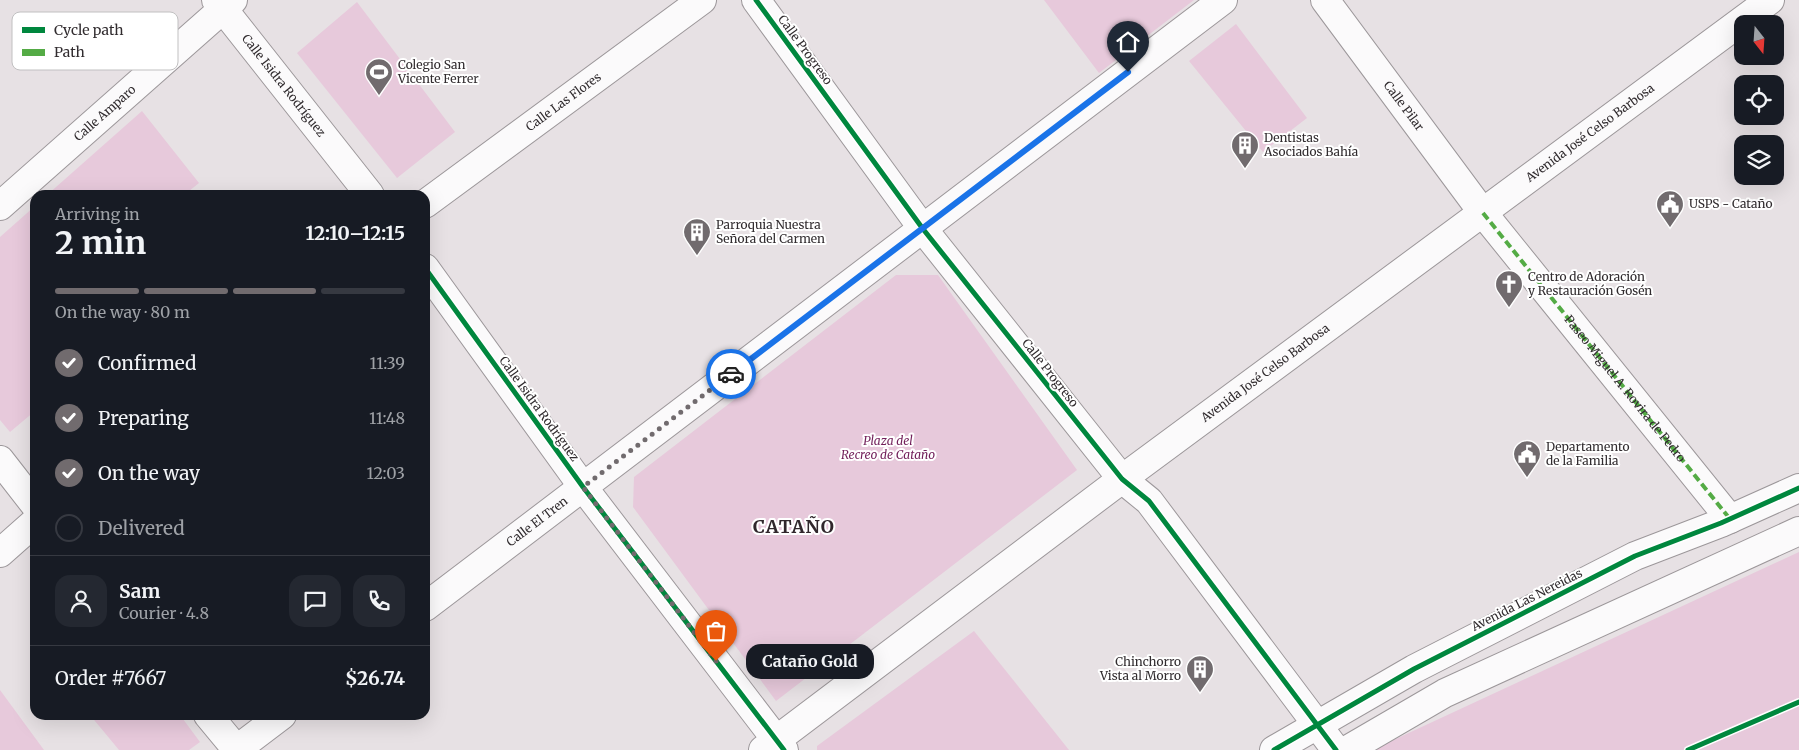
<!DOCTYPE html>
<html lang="en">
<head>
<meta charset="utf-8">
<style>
	body { margin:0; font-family:Merriweather,serif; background:#242831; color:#f1f3f6; height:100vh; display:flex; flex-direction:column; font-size:19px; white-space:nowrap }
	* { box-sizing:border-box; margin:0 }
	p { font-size:16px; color:#9ea1a6 }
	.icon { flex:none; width:28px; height:28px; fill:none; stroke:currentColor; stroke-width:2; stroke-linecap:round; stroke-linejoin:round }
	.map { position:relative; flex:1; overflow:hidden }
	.panel { position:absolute; left:30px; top:190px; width:400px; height:530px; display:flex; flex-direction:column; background:#171b24; border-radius:15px; box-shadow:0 5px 20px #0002 }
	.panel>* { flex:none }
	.needle { width:32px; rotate:163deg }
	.controls { position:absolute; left:1734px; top:15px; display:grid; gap:10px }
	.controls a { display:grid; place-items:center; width:50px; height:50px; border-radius:10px; background:#171b24; box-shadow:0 5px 20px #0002; font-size:25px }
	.pin { position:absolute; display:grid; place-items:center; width:42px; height:42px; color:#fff; margin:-51px -21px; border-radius:50% 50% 50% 0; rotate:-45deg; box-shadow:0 0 5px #0007 }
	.pin .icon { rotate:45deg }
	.courier { position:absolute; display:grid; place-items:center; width:50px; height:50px; margin:-25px; border:4px solid #1a73e8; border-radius:50%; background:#fff; color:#222; box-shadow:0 1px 6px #0007 }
	.bubble { position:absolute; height:35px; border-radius:15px; background:#171b24; box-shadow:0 5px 20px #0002; font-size:16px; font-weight:700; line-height:35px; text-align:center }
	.summary em { font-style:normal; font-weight:700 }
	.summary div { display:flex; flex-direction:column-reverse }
	.summary { display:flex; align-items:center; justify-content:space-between; height:85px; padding:0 25px }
	h1 { font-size:32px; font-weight:700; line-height:38px }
	.bar { display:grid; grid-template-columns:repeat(4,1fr); gap:8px 5px; align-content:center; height:60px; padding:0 25px }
	.bar i { height:6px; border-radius:4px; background:#363941 }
	.bar .current { background:#716b6e }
	.bar p { grid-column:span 4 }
	.line { display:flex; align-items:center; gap:12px; padding:0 25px; border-top:1px solid #363941 }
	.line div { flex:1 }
	.round { display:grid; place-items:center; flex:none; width:52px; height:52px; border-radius:15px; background:#242831 }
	ol { padding:0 25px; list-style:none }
	li { display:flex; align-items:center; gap:15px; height:55px }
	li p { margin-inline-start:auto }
	li .icon { padding:5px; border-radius:50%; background:#716b6e; color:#fff; stroke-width:4 }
	li:last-child { color:#9ea1a6 }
	li i { width:28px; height:28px; border:2px solid #363941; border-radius:50% }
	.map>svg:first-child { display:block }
	.green { fill:#e7c9db }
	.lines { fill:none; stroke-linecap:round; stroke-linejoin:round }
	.street-casing { stroke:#9c979a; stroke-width:30 }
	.secondary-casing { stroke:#9c979a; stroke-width:30 }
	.street { stroke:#fbfafb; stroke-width:28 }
	.secondary { stroke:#fbfafb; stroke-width:28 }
	.quiet { stroke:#54ab45; stroke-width:4; stroke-dasharray:8 4; stroke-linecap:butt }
	.cycleway-casing { stroke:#fff; stroke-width:8 }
	.cycleway { stroke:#00873e; stroke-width:5 }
	.done { stroke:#716b6e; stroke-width:5; stroke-dasharray:0 9 }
	.route { stroke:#1a73e8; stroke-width:6 }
	.labels { text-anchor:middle; stroke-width:4; stroke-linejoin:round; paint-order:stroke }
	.street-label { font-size:12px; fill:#312c2f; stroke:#fff }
	.poi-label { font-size:12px; fill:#312c2f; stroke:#fff; text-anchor:start }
	.park-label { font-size:12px; font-style:italic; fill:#711e59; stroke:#fff }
	.district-label { font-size:18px; font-weight:bold; letter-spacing:1px; fill:#30272c; stroke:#fff }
	.key { fill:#fff; stroke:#c1c0c1; stroke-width:1 }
	.key-label { font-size:14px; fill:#312c2f }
</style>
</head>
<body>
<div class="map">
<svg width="1799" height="750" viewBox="0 0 1799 750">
	<rect width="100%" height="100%" fill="#e7e1e4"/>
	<path class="green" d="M1044 0H1194L1099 73Z
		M357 2 455 132 397 178 297 53Z
		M1236 24 1307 118 1263 152 1189 61Z
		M142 111 199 183 184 195H47Z
		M35 206V411L10 432 0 420V237Z
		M896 275H938L1077 470 776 701 633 507 634 477Z
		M1799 552V750H1372Z
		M974 631 1069 750H817V746Z
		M0 690 44 750H0Z
		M90 715H180L200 742 189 750H119Z"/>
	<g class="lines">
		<g class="street-casing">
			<g id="street">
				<path id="s1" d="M216 0 370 195"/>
				<path d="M756 0 923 229 1122 479 1149 501 1336 750"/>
				<path id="s2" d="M1325 0 1483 213 1730 519"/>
				<path id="s3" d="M425 204 702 0"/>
				<path id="s4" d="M0 206 233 0"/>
				<path d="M425 268 583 487 784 750"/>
				<path d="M0 553 35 522"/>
			</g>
		</g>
		<g class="secondary-casing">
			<g id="secondary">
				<path d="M0 460 35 505"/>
				<path id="s5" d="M425 607 1223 0"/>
				<path d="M208 715 237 750"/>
				<path d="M236 750 282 715"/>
				<path id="s6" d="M763 750 1122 479 1770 0"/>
				<path d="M1274 750 1414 669 1635 556 1721 523 1799 488"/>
				<path d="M1347 750 1445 693 1799 531"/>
			</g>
		</g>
		<use href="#street" class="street"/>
		<use href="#secondary" class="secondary"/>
		<path class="quiet" d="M1483 213 1730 519"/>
		<g class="cycleway-casing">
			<path id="cycleway" d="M756 0 923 229 1122 479 1149 501 1336 750
				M425 268 583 487 784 750
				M1274 750 1414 669 1635 556 1721 523 1799 488
				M1688 750 1799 702"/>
		</g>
		<use href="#cycleway" class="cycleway"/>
	</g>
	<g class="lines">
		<path class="done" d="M716 661 583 487 731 374"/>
		<path class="route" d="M731 374 1128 72"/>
	</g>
	<defs>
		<g id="stadium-pin" transform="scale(1.4375)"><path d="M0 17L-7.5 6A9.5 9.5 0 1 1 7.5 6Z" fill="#716b6e" stroke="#fff"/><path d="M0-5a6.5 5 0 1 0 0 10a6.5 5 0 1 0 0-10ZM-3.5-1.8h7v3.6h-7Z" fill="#fff"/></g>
		<g id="building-pin" transform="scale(1.4375)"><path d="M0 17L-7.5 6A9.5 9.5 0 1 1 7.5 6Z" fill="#716b6e" stroke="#fff"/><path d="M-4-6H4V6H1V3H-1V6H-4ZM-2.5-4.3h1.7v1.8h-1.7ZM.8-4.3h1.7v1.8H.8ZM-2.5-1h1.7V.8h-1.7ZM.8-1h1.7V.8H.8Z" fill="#fff"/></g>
		<g id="civic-pin" transform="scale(1.4375)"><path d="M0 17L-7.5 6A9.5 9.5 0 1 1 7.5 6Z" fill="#716b6e" stroke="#fff"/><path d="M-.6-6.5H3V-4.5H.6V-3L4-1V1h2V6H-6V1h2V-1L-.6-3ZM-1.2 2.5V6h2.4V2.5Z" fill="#fff"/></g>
		<g id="church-pin" transform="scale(1.4375)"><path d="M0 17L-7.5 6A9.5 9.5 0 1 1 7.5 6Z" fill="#716b6e" stroke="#fff"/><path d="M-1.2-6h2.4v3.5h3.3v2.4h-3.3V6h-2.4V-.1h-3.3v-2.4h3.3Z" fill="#fff"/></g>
	</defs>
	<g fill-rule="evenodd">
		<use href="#stadium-pin" x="379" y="72"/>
		<use href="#building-pin" x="1245" y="145"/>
		<use href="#civic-pin" x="1670" y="204"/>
		<use href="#building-pin" x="697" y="232"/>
		<use href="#church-pin" x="1509" y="284"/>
		<use href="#civic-pin" x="1527" y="454"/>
		<use href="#building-pin" x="1200" y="669"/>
	</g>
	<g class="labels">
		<g class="street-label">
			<text transform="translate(805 50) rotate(54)" y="4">Calle Progreso</text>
			<text dy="4" stroke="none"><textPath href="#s1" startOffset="109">Calle Isidra Rodríguez</textPath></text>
			<text dy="4" stroke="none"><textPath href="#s3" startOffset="172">Calle Las Flores</textPath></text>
			<text dy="4" stroke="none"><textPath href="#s2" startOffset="132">Calle Pilar</textPath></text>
			<text dy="4" stroke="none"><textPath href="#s4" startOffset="140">Calle Amparo</textPath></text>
			<text dy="4" stroke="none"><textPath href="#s6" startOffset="1032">Avenida José Celso Barbosa</textPath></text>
			<text transform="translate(1050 373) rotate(52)" y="4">Calle Progreso</text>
			<text dy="4" stroke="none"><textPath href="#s6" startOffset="628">Avenida José Celso Barbosa</textPath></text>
			<text dy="4" stroke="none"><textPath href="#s2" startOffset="491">Paseo Miguel A. Rovira de Pedro</textPath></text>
			<text transform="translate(539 409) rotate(54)" y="4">Calle Isidra Rodríguez</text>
			<text dy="4" stroke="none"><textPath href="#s5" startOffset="141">Calle El Tren</textPath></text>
			<text transform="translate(1527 600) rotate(-27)" y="4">Avenida Las Nereidas</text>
		</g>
		<g class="poi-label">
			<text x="398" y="69">Colegio San<tspan x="398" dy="14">Vicente Ferrer</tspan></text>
			<text x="1264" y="142">Dentistas<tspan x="1264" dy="14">Asociados Bahía</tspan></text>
			<text x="1689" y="208">USPS - Cataño</text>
			<text x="716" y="229">Parroquia Nuestra<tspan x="716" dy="14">Señora del Carmen</tspan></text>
			<text x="1528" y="281">Centro de Adoración<tspan x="1528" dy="14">y Restauración Gosén</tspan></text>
			<text x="1546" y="451">Departamento<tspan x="1546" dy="14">de la Familia</tspan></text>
			<text x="1181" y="666" text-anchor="end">Chinchorro<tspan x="1181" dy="14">Vista al Morro</tspan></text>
		</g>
		<g class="park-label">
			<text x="888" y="445">Plaza del<tspan x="888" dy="14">Recreo de Cataño</tspan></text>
		</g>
		<g class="district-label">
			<text x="794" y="533">CATAÑO</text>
		</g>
	</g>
	<rect x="12" y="12" width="166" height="58" rx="8" class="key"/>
	<rect x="22" y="27" width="23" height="6" fill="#00873e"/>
	<rect x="22" y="49" width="23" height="7" fill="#54ab45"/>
	<g class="key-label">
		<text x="54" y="35">Cycle path</text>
		<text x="54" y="57">Path</text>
	</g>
</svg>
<div class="controls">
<a><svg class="needle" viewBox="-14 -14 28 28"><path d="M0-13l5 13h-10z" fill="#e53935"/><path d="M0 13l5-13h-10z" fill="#9ea1a6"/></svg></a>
<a><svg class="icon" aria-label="locate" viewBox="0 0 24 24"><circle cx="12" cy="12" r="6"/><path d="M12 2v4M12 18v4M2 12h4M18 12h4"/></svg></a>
<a><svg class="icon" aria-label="layers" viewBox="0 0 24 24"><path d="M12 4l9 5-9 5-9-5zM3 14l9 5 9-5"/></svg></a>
</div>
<div class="pin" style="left:716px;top:661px;background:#ea580c"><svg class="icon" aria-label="bag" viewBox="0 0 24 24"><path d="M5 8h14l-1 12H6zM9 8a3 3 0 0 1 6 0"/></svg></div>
<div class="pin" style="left:1128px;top:72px;background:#1f2937"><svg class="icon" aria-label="home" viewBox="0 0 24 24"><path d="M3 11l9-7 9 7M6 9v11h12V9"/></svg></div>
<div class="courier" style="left:731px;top:374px"><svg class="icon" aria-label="car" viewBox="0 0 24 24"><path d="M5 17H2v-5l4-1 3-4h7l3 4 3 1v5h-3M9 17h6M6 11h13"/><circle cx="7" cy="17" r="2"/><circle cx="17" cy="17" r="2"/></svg></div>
<div class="bubble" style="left:746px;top:644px;width:128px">Cataño Gold</div>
<section class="panel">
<div class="summary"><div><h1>2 min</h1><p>Arriving in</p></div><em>12:10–12:15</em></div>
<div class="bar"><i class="current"></i><i class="current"></i><i class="current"></i><i></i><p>On the way · 80 m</p></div>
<ol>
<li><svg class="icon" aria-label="check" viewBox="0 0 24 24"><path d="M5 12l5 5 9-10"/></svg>Confirmed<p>11:39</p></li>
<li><svg class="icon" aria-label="check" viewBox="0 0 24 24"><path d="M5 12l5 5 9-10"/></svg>Preparing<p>11:48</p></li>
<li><svg class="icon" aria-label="check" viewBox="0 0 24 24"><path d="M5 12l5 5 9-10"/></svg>On the way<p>12:03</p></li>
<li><i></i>Delivered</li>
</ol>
<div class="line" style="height:90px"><a class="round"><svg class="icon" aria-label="person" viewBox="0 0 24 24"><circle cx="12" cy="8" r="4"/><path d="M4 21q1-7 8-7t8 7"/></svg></a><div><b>Sam</b><p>Courier · 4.8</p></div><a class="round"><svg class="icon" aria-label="chat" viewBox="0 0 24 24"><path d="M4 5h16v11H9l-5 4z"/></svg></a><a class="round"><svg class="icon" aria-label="phone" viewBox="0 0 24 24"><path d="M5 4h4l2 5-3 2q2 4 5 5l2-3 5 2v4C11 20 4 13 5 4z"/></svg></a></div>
<div class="line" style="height:65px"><div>Order #7667</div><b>$26.74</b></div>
</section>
</div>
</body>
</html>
